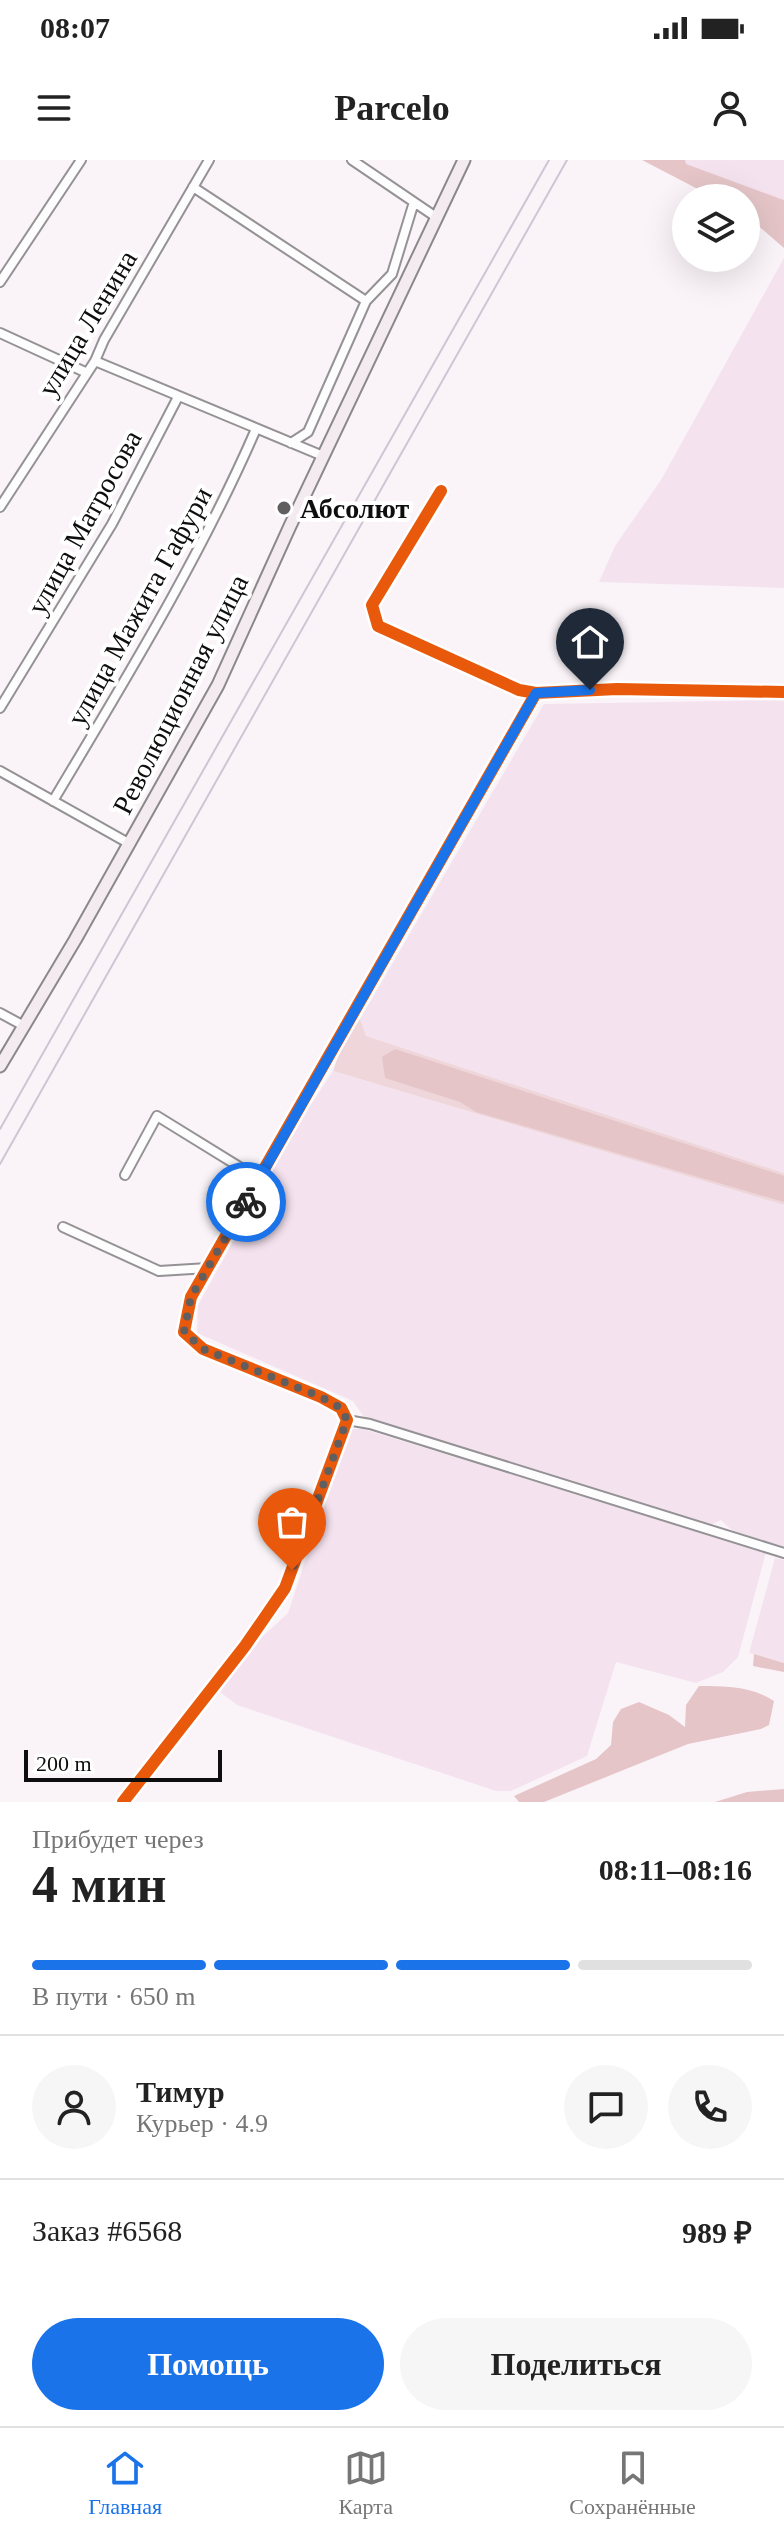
<!DOCTYPE html>
<html lang="ru">
<head>
<meta charset="utf-8">
<style>
	body { margin:0; font-family:"Times New Roman",serif; background:#f6f6f6; color:#222; height:100vh; display:flex; flex-direction:column; font-size:30px; white-space:nowrap }
	* { box-sizing:border-box; margin:0 }
	p { font-size:26px; color:#767676 }
	.icon { flex:none; width:44px; height:44px; fill:none; stroke:currentColor; stroke-width:2; stroke-linecap:round; stroke-linejoin:round }
	.map { position:relative; height:1642px; overflow:hidden }
	.details { display:flex; flex-direction:column; background:#fff; flex:1 }
	.details>* { flex:none }
	.tools { position:absolute; left:672px; top:24px; display:grid; gap:16px }
	.tools a { display:grid; place-items:center; width:88px; height:88px; border-radius:50%; background:#fff; box-shadow:0 8px 32px #0002; font-size:40px }
	.scale { position:absolute; left:24px; bottom:20px; width:198px; box-sizing:border-box; padding-left:8px; border:4px solid #0e0e0e; border-top:0; font-size:22px; line-height:28px; white-space:nowrap; color:#0e0e0e; -webkit-text-stroke:6px #fff; paint-order:stroke }
	.pin { position:absolute; display:grid; place-items:center; width:68px; height:68px; color:#fff; margin:-82px -34px; border-radius:50% 50% 50% 0; rotate:-45deg; box-shadow:0 0 8px #0007 }
	.pin .icon { rotate:45deg }
	.courier { position:absolute; display:grid; place-items:center; width:80px; height:80px; margin:-40px; border:6px solid #1a73e8; border-radius:50%; background:#fff; color:#222; box-shadow:0 2px 10px #0007 }
	.summary em { font-style:normal; font-weight:600 }
	.summary div { display:flex; flex-direction:column-reverse }
	.summary { display:flex; align-items:center; justify-content:space-between; height:136px; padding:0 32px }
	h1 { font-size:52px; font-weight:600; line-height:60px }
	.bar { display:grid; grid-template-columns:repeat(4,1fr); gap:12px 8px; align-content:center; height:96px; padding:0 32px }
	.bar i { height:10px; border-radius:6px; background:#e0e0e0 }
	.bar .current { background:#1a73e8 }
	.bar p { grid-column:span 4 }
	.line { display:flex; align-items:center; gap:20px; padding:0 32px; border-top:2px solid #e0e0e0 }
	.line div { flex:1 }
	.round { display:grid; place-items:center; flex:none; width:84px; height:84px; border-radius:42px; background:#f6f6f6 }
	.action { display:flex; gap:16px; margin-top:auto; padding:16px 32px }
	.action a { flex:1; height:92px; border-radius:48px; background:#1a73e8; color:#fff; font-size:32px; font-weight:600; line-height:92px; text-align:center }
	.action a+a { background:#f6f6f6; color:#222 }
	.status { display:flex; justify-content:space-between; align-items:center; height:56px; padding:0 40px; background:#fff; direction:ltr }
	.status svg { height:22px; fill:currentColor }
	header { display:flex; justify-content:space-between; align-items:center; height:104px; padding:0 32px; background:#fff; font-size:36px; font-weight:600 }
	.dock { display:flex; justify-content:space-around; align-items:center; height:112px; border-top:2px solid #e0e0e0; background:#fff; font-size:22px; color:#767676 }
	.dock a { display:grid; justify-items:center; gap:4px }
	.dock .current { color:#1a73e8 }
	.map>svg:first-child { display:block }
	.farmland { fill:#f5e2ef }
	.green { fill:#eed6da }
	.forest { fill:#e5c5c8 }
	.lines { fill:none; stroke-linecap:round; stroke-linejoin:round }
	.minor-casing { stroke:#949294; stroke-width:12 }
	.secondary-casing { stroke:#8b888a; stroke-width:15 }
	.minor { stroke:#fefdfe; stroke-width:8 }
	.secondary { stroke:#f4ebf1; stroke-width:11 }
	.rail { stroke:#ccc6d5; stroke-width:2 }
	.cycleway-casing { stroke:#fff; stroke-width:17 }
	.cycleway { stroke:#e8590c; stroke-width:12 }
	.done { stroke:#615e60; stroke-width:8; stroke-dasharray:0 14.4 }
	.route { stroke:#1a73e8; stroke-width:10 }
	.poi-dot { fill:#615e60; stroke:#fff; stroke-width:3 }
	.labels { text-anchor:middle; stroke-width:8; stroke-linejoin:round; paint-order:stroke }
	.street-label { font-size:28px; fill:#0e0e0e; stroke:#fff }
	.poi-label { font-size:28px; font-weight:bold; fill:#0e0e0e; stroke:#fff; text-anchor:start }
</style>
</head>
<body>
<div class="status"><b>08:07</b><svg viewBox="0 0 49 12"><path d="M0 12V9h3v3zM5 12V6h3v6zM10 12V3h3v9zM15 12V0h3v12zM26 1h20v11H26zM47 4h2v5h-2z"/></svg></div>
<header><svg class="icon" aria-label="menu" viewBox="0 0 24 24"><path d="M4 6h16M4 12h16M4 18h16"/></svg>Parcelo<svg class="icon" aria-label="person" viewBox="0 0 24 24"><circle cx="12" cy="8" r="4"/><path d="M4 21q1-7 8-7t8 7"/></svg></header>
<div class="map">
<svg width="784" height="1642" viewBox="0 0 784 1642">
	<rect width="100%" height="100%" fill="#faf4f9"/>
	<path class="farmland" d="M685 0H784V40L685 4Z
		M784 98V428L599 422 615 386 661 320Z
		M784 540V1013L366 876 360 859 544 544Z
		M333 911 784 1045V1387L734 1372 721 1360 711 1365 366 1260 353 1241 197 1173 198 1145 300 961Z
		M352 1269H363L766 1392 738 1497 723 1512 696 1523 616 1502 587 1596 511 1631H496L237 1545 219 1531 263 1476 288 1453 343 1288Z
		M775 1398 784 1400V1503L749 1493Z"/>
	<path class="green" d="M360 859 366 876 784 1013V1045L333 911 344 879Z"/>
	<path class="forest" d="M642 0H685L686 4 784 40V88L746 55V38H715Z
		M395 889 784 1016V1042L476 952 460 942 385 918 382 897Z
		M754 1494 784 1503V1512L753 1506Z
		M699 1526C725 1526 751 1526 774 1541L769 1565 761 1569 688 1584 544 1642H519L514 1636 596 1599 611 1585 613 1562 621 1549 639 1542 669 1555 685 1567 686 1545Z
		M784 1629V1642H715L747 1632Z"/>
	<g class="lines">
		<g class="minor-casing">
			<path id="minor" d="M352 0 436 57
				M193 27 366 141
				M0 122 81 0
				M0 173 85 212
				M95 201 323 296
				M291 283 308 272 366 141 392 114 414 42
				M441 331 372 445 378 466 519 530 536 533 617 529 784 532
				M0 347 95 201 104 180 209 0
				M0 548 112 364 178 237
				M0 611 130 684
				M53 641C125 520 200 398 256 269
				M0 853 24 866
				M125 1015 157 956 259 1019
				M63 1067 159 1111 208 1108
				M347 1260 370 1264 784 1393
				M123 1642 245 1486 285 1428 347 1260 341 1248 321 1237 203 1189 184 1172 191 1137 536 533"/>
		</g>
		<g class="secondary-casing">
			<path id="secondary" d="M0 906 75 780 218 525 290 366 464 0"/>
		</g>
		<use href="#minor" class="minor"/>
		<use href="#secondary" class="secondary"/>
		<path class="rail" d="M0 969 549 0
			M0 1004 567 0"/>
		<g class="cycleway-casing">
			<path id="cycleway" d="M441 331 372 445 378 466 519 530 536 533 617 529 784 532
				M123 1642 245 1486 285 1428 347 1260 341 1248 321 1237 203 1189 184 1172 191 1137 536 533"/>
		</g>
		<use href="#cycleway" class="cycleway"/>
	</g>
	<g class="lines">
		<path class="done" d="M246 1042 191 1137 184 1172 203 1189 321 1237 341 1248 347 1260 292 1410"/>
		<path class="route" d="M246 1042 536 533 590 530"/>
	</g>
	<circle class="poi-dot" cx="284" cy="348" r="8"/>
	<g class="labels">
		<g class="street-label">
			<text transform="translate(87 163) rotate(-59)" y="10">улица Ленина</text>
			<text transform="translate(84 362) rotate(-61)" y="10">улица Матросова</text>
			<text transform="translate(139 446) rotate(-61)" y="10">улица Мажита Гафури</text>
			<text transform="translate(180 534) rotate(-63)" y="10">Революционная улица</text>
		</g>
		<g class="poi-label">
			<text x="300" y="358">Абсолют</text>
		</g>
	</g>
</svg>
<div class="tools">
<a><svg class="icon" aria-label="layers" viewBox="0 0 24 24"><path d="M12 4l9 5-9 5-9-5zM3 14l9 5 9-5"/></svg></a>
</div>
<div class="scale">200 m</div>
<div class="pin" style="left:292px;top:1410px;background:#ea580c"><svg class="icon" aria-label="bag" viewBox="0 0 24 24"><path d="M5 8h14l-1 12H6zM9 8a3 3 0 0 1 6 0"/></svg></div>
<div class="pin" style="left:590px;top:530px;background:#1f2937"><svg class="icon" aria-label="home" viewBox="0 0 24 24"><path d="M3 11l9-7 9 7M6 9v11h12V9"/></svg></div>
<div class="courier" style="left:246px;top:1042px"><svg class="icon" aria-label="bike" viewBox="0 0 24 24"><circle cx="6" cy="16" r="4"/><circle cx="18" cy="16" r="4"/><path d="M6 16l4-8h5l3 8M10 8l3 8H6M13 5h3"/></svg></div>
</div>
<section class="details">
<div class="summary"><div><h1>4 мин</h1><p>Прибудет через</p></div><em>08:11–08:16</em></div>
<div class="bar"><i class="current"></i><i class="current"></i><i class="current"></i><i></i><p>В пути · 650 m</p></div>
<div class="line" style="height:144px"><a class="round"><svg class="icon" aria-label="person" viewBox="0 0 24 24"><circle cx="12" cy="8" r="4"/><path d="M4 21q1-7 8-7t8 7"/></svg></a><div><b>Тимур</b><p>Курьер · 4.9</p></div><a class="round"><svg class="icon" aria-label="chat" viewBox="0 0 24 24"><path d="M4 5h16v11H9l-5 4z"/></svg></a><a class="round"><svg class="icon" aria-label="phone" viewBox="0 0 24 24"><path d="M5 4h4l2 5-3 2q2 4 5 5l2-3 5 2v4C11 20 4 13 5 4z"/></svg></a></div>
<div class="line" style="height:104px"><div>Заказ #6568</div><b>989 ₽</b></div>
<div class="action"><a>Помощь</a><a>Поделиться</a></div>
</section>
<nav class="dock">
<a class="current"><svg class="icon" aria-label="home" viewBox="0 0 24 24"><path d="M3 11l9-7 9 7M6 9v11h12V9"/></svg>Главная</a>
<a><svg class="icon" aria-label="map" viewBox="0 0 24 24"><path d="M3 6l6-2 6 2 6-2v14l-6 2-6-2-6 2zM9 4v14M15 6v14"/></svg>Карта</a>
<a><svg class="icon" aria-label="saved" viewBox="0 0 24 24"><path d="M7 4h10v16l-5-4-5 4z"/></svg>Сохранённые</a>
</nav>
</body>
</html>
